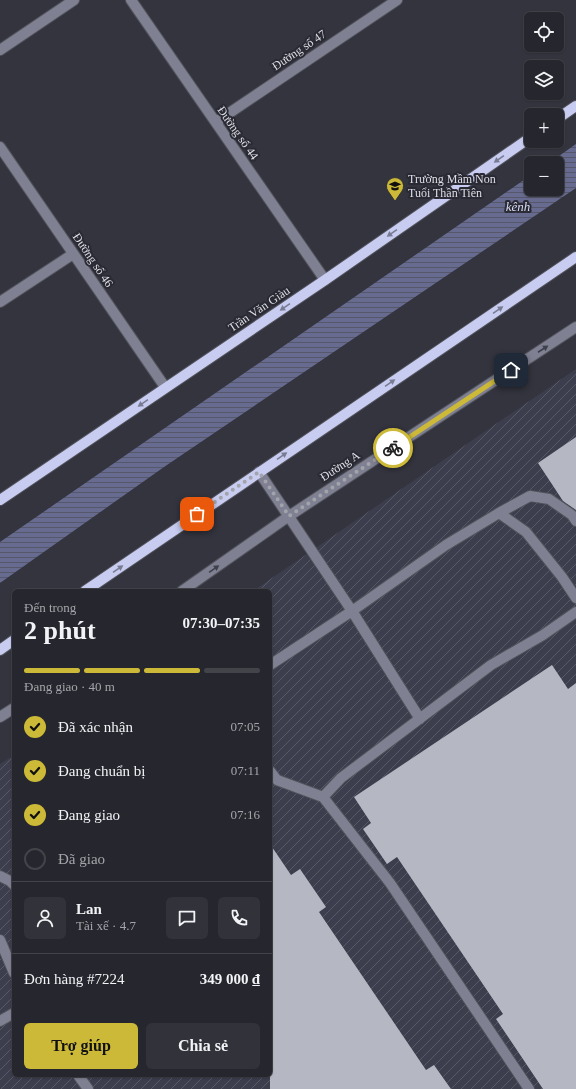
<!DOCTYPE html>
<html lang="vi">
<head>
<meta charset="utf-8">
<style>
	body { margin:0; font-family:"Times New Roman",serif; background:#32333a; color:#f1f3f6; height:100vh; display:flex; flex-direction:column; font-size:15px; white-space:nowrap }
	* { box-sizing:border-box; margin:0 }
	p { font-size:13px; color:#a4a5aa }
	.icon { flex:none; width:22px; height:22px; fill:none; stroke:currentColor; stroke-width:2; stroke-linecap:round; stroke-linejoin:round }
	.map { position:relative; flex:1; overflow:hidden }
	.drawer { position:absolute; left:12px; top:589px; width:260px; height:488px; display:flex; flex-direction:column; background:#26272e; border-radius:6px; box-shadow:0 1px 3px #0004,0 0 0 1px #42444a }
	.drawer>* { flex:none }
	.tools { position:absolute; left:524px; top:12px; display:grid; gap:8px }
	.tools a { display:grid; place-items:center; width:40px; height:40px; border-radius:6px; background:#26272e; box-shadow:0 1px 3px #0004,0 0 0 1px #42444a; font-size:20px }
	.pin { position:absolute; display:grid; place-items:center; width:34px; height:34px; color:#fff; margin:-17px; border-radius:8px; box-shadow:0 2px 6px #0006 }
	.courier { position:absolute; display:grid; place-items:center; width:40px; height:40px; margin:-20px; border:3px solid #cdb938; border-radius:50%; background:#fff; color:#222; box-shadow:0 1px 5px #0007 }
	.headline em { font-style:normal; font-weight:800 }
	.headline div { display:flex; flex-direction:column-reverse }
	.headline { display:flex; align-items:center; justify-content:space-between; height:68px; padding:0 12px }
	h1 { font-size:26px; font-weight:800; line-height:30px }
	.bar { display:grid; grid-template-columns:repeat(4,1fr); gap:6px 4px; align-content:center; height:48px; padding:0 12px }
	.bar i { height:5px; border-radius:3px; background:#42444a }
	.bar .current { background:#cdb938 }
	.bar p { grid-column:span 4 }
	.line { display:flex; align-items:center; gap:10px; padding:0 12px; border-top:1px solid #42444a }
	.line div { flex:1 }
	.round { display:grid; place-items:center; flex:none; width:42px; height:42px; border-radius:6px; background:#32333a }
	ol { padding:0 12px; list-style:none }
	li { display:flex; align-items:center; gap:12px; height:44px }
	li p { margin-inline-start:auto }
	li .icon { padding:4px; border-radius:50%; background:#cdb938; color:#111; stroke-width:4 }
	li:last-child { color:#a4a5aa }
	li i { width:22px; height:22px; border:2px solid #42444a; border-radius:50% }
	.button { display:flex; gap:8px; margin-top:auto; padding:8px 12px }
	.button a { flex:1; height:46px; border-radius:6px; background:#cdb938; color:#111; font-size:16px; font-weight:800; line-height:46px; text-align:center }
	.button a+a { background:#32333a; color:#f1f3f6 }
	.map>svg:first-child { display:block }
	.industrial { fill:url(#industrial-furrows) }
	.water { fill:url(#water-rules) }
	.building { fill:#b5b7c3 }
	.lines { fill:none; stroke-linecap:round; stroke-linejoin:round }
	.minor-casing { stroke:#52535c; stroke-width:12 }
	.major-casing { stroke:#52535c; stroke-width:12 }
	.minor { stroke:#7f8192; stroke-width:10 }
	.major { stroke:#c8ccf0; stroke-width:10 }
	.oneway { fill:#787b92 }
	.oneway2 { fill:#3e404c }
	.done { stroke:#a2a3ab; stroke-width:4; stroke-dasharray:0 7.2 }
	.route { stroke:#cdb938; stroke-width:5 }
	.labels { text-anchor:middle; stroke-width:4; stroke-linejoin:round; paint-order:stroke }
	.street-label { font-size:12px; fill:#dedfe5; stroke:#292a34 }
	.poi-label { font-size:12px; fill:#dedfe5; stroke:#292a34; text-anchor:start }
	.water-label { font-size:13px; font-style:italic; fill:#d9dcf6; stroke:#292a34 }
</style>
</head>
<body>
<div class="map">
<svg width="576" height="1089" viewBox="0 0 576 1089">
	<defs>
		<pattern id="industrial-furrows" width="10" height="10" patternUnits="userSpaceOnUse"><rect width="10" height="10" fill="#3c3d4d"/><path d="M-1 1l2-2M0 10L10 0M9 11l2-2" fill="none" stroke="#585966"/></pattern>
		<pattern id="water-rules" width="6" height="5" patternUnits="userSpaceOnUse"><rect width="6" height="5" fill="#686b90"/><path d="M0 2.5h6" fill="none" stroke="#56576a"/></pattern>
	</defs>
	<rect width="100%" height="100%" fill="#33343e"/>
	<path class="industrial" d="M576 369V1089H0V764L14 755V1075H270V591H253Z"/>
	<path class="water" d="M576 144V188L164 467 0 583V542L531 175V189H557V163H549Z"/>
	<path class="building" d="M576 437V510L563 501 538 463Z
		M552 665 568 689 576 683V1089H543L496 1019 503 1014 397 857 387 864 363 829 371 823 354 797Z
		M270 844 291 875 300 869 326 907 319 912 426 1070 434 1065 451 1089H270Z"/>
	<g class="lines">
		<g class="minor-casing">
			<path id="minor" d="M131 0 325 280
				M0 50 74 0
				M216 122 397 0
				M0 147 165 387
				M0 302 73 254
				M259 472 352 611 420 719
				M499 513 526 532 562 577 576 598
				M182 591 289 516 576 327
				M270 665 352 611 446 545 499 513 530 496 549 499 572 515 576 521
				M0 717 14 708
				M270 771 277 780 323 797 390 883 529 1089
				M323 797 341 778 491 665 543 635 576 612
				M0 876 10 881 14 885
				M0 940 14 973
				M0 1021 14 1013
				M78 1075 88 1089"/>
		</g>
		<g class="major-casing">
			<path id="major" d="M557 119 576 106
				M0 500 325 280 531 137
				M85 591 576 257
				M0 650 14 640"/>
		</g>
		<use href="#minor" class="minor"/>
		<use href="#major" class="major"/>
	</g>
	<defs><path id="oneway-solid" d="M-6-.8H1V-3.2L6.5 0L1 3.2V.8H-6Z"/></defs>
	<g class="oneway">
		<use href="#oneway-solid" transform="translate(499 159) rotate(145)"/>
		<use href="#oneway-solid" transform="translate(392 233) rotate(145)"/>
		<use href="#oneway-solid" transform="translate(285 307) rotate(146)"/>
		<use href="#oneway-solid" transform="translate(498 310) rotate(-34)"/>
		<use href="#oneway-solid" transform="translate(390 383) rotate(-34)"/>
		<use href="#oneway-solid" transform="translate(143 403) rotate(146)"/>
		<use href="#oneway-solid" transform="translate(282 456) rotate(-34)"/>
		<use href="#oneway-solid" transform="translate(118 569) rotate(-34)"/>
	</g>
	<g class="oneway2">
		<use href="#oneway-solid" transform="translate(543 349) rotate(-33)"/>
		<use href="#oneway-solid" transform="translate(214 569) rotate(-35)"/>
	</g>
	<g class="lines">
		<path class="done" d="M197 514 259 472 289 516 393 448"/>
		<path class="route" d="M393 448 511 370"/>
	</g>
	<defs>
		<g id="school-pin" transform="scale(0.9)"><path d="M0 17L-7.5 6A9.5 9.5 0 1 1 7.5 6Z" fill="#cdb938" stroke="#292a34"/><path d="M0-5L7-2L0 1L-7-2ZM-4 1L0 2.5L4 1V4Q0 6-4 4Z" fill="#111"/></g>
	</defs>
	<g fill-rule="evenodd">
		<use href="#school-pin" x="395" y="186"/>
	</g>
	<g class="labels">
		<g class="street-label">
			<text transform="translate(299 50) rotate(-34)" y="4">Đường số 47</text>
			<text transform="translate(238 133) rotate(55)" y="4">Đường số 44</text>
			<text transform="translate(93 260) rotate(56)" y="4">Đường số 46</text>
			<text transform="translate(259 309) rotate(-34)" y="4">Trần Văn Giàu</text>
			<text transform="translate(340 466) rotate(-33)" y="4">Đường A</text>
		</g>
		<g class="poi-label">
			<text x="408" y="183">Trường Mầm Non<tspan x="408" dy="14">Tuổi Thần Tiên</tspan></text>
		</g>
		<g class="water-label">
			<text x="518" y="211">kênh</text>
		</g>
	</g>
</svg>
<div class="tools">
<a><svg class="icon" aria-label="locate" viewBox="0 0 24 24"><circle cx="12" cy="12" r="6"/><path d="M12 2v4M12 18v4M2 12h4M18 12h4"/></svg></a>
<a><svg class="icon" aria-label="layers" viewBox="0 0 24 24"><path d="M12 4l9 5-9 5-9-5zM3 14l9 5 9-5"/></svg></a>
<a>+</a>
<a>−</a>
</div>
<div class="pin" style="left:197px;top:514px;background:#ea580c"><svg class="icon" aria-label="bag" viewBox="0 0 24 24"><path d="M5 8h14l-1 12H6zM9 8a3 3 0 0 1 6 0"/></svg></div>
<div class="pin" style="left:511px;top:370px;background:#1f2937"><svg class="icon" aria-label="home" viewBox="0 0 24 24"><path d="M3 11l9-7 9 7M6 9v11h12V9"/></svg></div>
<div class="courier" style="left:393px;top:448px"><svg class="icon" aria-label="bike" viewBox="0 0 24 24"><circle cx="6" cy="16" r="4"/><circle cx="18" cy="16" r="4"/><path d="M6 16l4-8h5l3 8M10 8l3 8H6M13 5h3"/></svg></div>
<section class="drawer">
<div class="headline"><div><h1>2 phút</h1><p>Đến trong</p></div><em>07:30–07:35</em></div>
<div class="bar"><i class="current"></i><i class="current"></i><i class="current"></i><i></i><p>Đang giao · 40 m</p></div>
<ol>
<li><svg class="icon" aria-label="check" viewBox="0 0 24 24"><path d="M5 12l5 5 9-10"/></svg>Đã xác nhận<p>07:05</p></li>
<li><svg class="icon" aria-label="check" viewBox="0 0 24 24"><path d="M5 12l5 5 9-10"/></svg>Đang chuẩn bị<p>07:11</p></li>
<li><svg class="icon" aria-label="check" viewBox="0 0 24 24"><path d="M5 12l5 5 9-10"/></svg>Đang giao<p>07:16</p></li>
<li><i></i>Đã giao</li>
</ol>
<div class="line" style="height:72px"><a class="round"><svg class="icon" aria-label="person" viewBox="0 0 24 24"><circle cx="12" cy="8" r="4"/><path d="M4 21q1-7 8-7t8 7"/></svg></a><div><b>Lan</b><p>Tài xế · 4.7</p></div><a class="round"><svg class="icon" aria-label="chat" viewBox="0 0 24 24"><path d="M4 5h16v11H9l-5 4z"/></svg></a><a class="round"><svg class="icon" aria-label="phone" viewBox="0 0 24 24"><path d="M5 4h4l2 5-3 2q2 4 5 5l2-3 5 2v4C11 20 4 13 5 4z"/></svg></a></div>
<div class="line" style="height:52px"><div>Đơn hàng #7224</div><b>349 000 ₫</b></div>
<div class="button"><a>Trợ giúp</a><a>Chia sẻ</a></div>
</section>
</div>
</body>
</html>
